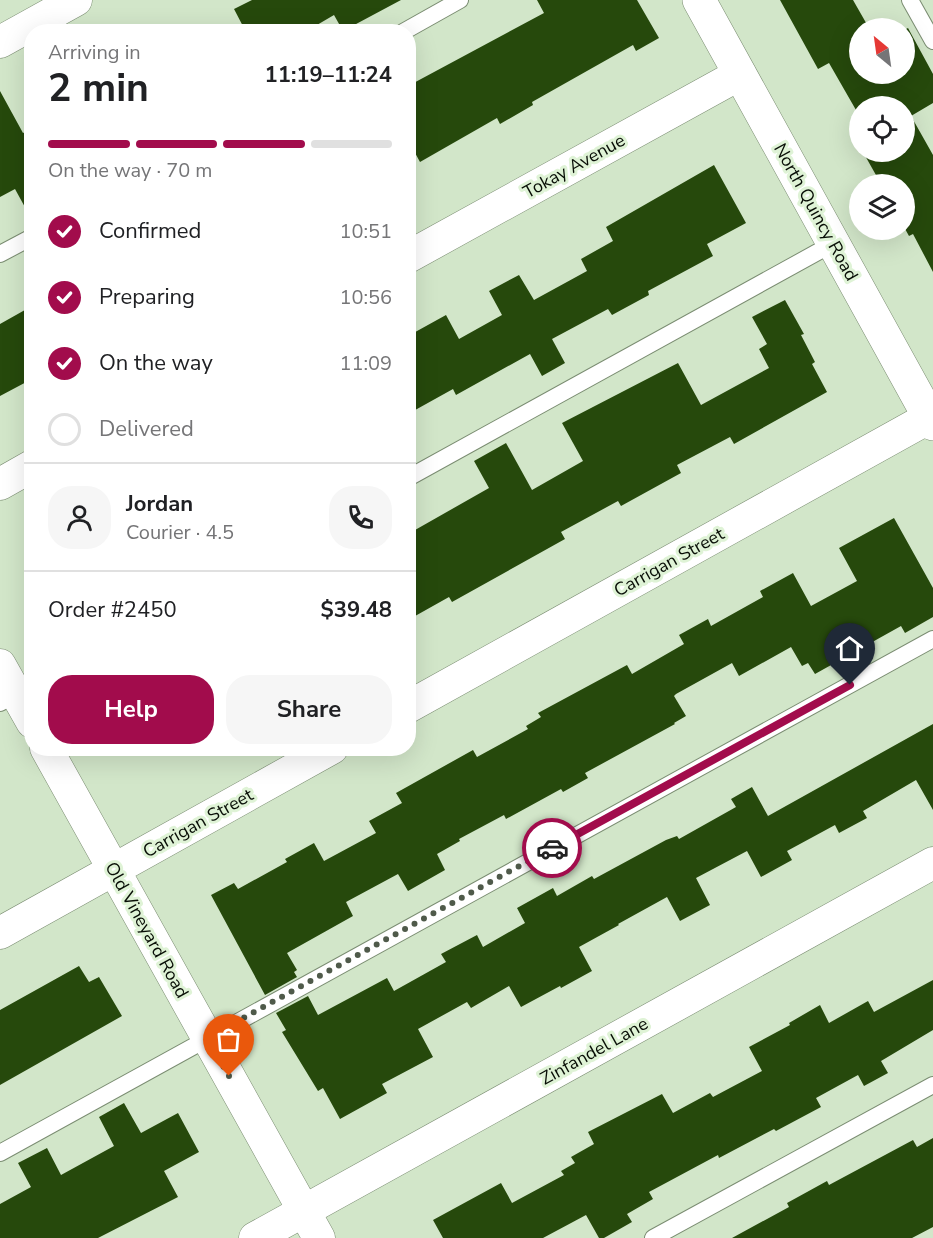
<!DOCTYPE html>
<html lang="en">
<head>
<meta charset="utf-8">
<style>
	body { margin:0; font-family:"Nunito Sans",sans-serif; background:#f6f6f6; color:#202124; height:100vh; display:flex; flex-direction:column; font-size:22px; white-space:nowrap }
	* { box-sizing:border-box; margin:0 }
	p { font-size:20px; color:#757577 }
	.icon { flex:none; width:33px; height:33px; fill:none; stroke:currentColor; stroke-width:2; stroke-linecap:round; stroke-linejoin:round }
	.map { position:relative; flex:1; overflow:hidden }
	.side { position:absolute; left:24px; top:24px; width:392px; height:732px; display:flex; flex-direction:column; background:#fff; border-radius:24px; box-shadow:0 6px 24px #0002 }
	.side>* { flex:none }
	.needle { width:39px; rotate:331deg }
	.fabs { position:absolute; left:849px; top:18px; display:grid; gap:12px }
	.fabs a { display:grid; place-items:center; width:66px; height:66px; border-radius:50%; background:#fff; box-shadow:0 6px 24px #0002; font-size:30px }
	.pin { position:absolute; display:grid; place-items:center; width:51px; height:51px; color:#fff; margin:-62px -26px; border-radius:50% 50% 50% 0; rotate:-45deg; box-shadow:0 0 6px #0007 }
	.pin .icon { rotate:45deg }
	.courier { position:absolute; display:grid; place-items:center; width:60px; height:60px; margin:-30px; border:4px solid #a20c4c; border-radius:50%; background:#fff; color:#222; box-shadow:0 2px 8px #0007 }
	.head em { font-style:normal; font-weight:700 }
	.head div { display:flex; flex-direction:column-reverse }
	.head { display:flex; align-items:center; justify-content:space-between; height:102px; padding:0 24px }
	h1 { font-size:39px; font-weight:700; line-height:45px }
	.bar { display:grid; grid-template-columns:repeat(4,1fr); gap:9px 6px; align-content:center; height:72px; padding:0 24px }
	.bar i { height:8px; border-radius:4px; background:#e0e0e0 }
	.bar .selected { background:#a20c4c }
	.bar p { grid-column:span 4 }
	.line { display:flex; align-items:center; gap:15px; padding:0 24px; border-top:2px solid #e0e0e0 }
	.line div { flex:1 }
	.round { display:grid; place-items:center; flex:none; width:63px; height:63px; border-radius:24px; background:#f6f6f6 }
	ol { padding:0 24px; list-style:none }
	li { display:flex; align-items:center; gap:18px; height:66px }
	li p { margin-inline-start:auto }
	li .icon { padding:6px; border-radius:50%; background:#a20c4c; color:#fff; stroke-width:4 }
	li:last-child { color:#757577 }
	li i { width:33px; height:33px; border:3px solid #e0e0e0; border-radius:50% }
	.button { display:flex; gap:12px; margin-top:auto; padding:12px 24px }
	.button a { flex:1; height:69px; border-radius:24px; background:#a20c4c; color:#fff; font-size:24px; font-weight:700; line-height:69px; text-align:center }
	.button a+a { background:#f6f6f6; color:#202124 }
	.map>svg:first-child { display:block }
	.building { fill:#26490c }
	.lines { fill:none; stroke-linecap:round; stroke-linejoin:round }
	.service-casing { stroke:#7b8d72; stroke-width:18 }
	.minor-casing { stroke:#7b8d72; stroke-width:33 }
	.tertiary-casing { stroke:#7b8d72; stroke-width:34 }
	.service { stroke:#fff; stroke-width:16 }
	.minor { stroke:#fff; stroke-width:32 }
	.tertiary { stroke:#fff; stroke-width:33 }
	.done { stroke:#4f5a4a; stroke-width:6; stroke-dasharray:0 10.8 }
	.route { stroke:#a20c4c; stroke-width:8 }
	.labels { text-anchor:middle; stroke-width:6; stroke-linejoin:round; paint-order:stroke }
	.street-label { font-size:18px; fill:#080e06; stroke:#dff3d6 }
</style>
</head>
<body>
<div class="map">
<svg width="933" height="1238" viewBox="0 0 933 1238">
	<rect width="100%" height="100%" fill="#d2e6c9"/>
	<path class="building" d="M252 0H401L343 31 334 15 305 32H246L234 9Z
		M537 0H637L659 38 636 51 633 45 532 102 533 105 500 124 497 118 420 162 408 140V86L544 13Z
		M780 0H853L869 28H860V74H904V30L908 28 933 74V103L911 116 933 155V272L913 234 909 236 904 227V184H881L863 152H904V106H860V117L829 63 818 69Z
		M0 91 23 133 32 129V220L15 189 0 197Z
		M714 165 746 223 707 244 713 256 648 291 649 295 612 315 608 309 552 339 565 363 542 376 530 354 456 395 453 389 408 414V336L446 315 459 339 502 315 489 291 519 275 534 300 587 271 581 259 613 241 606 227Z
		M785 300 804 334 801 335 815 362 812 364 827 392 734 444 730 437 677 465 681 473 621 506 618 501 561 532 565 539 452 602 449 597 408 620V534L489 488 474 461 506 443 532 490 583 461 562 423 678 363 701 405 769 368 759 349 767 344 752 317Z
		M32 306V379L0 396V324Z
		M894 518 933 588V617L905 633 901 626 815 674 808 663 802 666 791 647 739 676 732 663 676 694 674 696 686 716 674 723 675 724 585 773 588 778 563 792 561 789 506 819 504 815 459 839 460 841 437 854 445 870 408 891 398 874 346 902 353 916 287 953 297 970 294 972 297 977 265 995 211 895 234 883 238 889 287 862 285 859 314 843 324 861 376 833 369 821 402 803 396 793 473 750 477 757 528 729 526 726 541 717 538 713 627 665 632 674 684 644 679 635 708 619 711 626 763 597 760 591 793 573 811 606 857 581 839 548Z
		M933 724V810L916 780 863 811 867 818 839 833 835 825 787 851 792 860 761 877 747 851 696 878 710 905 680 921 667 897 618 924 619 925 579 947 592 971 561 988 560 986 521 1007 509 986 471 1008 467 1002 418 1029 433 1057 382 1084 387 1093 340 1119 323 1088 318 1091 282 1032 286 1030 276 1013 308 996 318 1015 387 978 394 991 446 962 441 954 477 935 483 947 525 923 517 908 553 888 557 896 592 876 594 879 666 840 677 836 679 839 736 807 731 799 752 787 768 816Z
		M79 966 89 982 99 977 122 1016 0 1085V1010Z
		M933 980V1030L881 1061 888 1073 864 1086 858 1075 816 1098 821 1107 776 1131 774 1129 719 1158 718 1155 649 1192 653 1199 627 1214 632 1222 604 1238H599L586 1215 543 1238H443L433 1220 501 1183 512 1203 564 1175 561 1171 575 1163 571 1157 594 1144 588 1132 662 1094 673 1113 710 1093 713 1097 762 1071 749 1047 790 1025 789 1023 820 1005 829 1023 868 1001 874 1012Z
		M124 1103 141 1133 178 1113 199 1152 164 1171 178 1197 98 1238H0V1204L31 1187 18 1163 47 1148 61 1175 114 1146 99 1117Z
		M933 1138V1227L912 1238H732L789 1207 787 1203 827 1181 829 1185 913 1140 917 1147Z"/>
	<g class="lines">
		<g class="service-casing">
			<path id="service" d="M910 0 933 41
				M403 32 460 0
				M0 254 32 237
				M408 478 834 243
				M0 703 32 686
				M0 1153 933 639
				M653 1238 933 1085"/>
		</g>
		<g class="minor-casing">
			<path id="minor" d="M0 42 76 0
				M408 257 740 74
				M0 484 32 466
				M0 665 32 722
				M408 707 930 417
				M46 748 319 1238
				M0 933 332 748
				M255 1238 933 863"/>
		</g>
		<g class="tertiary-casing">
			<path id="tertiary" d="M699 0 933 424"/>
		</g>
		<use href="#service" class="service"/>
		<use href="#minor" class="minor"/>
		<use href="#tertiary" class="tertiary"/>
	</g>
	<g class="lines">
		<path class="done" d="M229 1076 207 1038 552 848"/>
		<path class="route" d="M552 848 850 685"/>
	</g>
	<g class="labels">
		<g class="street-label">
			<text transform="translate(574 166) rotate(-29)" y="6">Tokay Avenue</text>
			<text transform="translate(816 212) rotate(61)" y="6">North Quincy Road</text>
			<text transform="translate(669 562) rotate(-29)" y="6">Carrigan Street</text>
			<text transform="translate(198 823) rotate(-29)" y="6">Carrigan Street</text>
			<text transform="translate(147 930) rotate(61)" y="6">Old Vineyard Road</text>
			<text transform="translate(594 1051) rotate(-29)" y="6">Zinfandel Lane</text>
		</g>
	</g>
</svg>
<div class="fabs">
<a><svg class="needle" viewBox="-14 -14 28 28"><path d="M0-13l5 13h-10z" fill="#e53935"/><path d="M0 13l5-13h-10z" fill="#757577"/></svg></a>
<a><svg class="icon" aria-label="locate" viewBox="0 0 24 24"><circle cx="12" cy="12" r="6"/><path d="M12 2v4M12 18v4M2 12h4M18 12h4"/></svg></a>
<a><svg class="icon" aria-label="layers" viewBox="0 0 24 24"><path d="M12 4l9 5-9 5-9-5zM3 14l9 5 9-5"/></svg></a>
</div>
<div class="pin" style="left:229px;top:1076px;background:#ea580c"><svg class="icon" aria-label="bag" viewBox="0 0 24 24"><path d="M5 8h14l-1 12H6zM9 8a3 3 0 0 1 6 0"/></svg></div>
<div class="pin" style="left:850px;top:685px;background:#1f2937"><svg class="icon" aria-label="home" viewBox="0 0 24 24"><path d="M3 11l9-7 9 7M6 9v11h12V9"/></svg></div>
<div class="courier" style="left:552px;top:848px"><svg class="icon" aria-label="car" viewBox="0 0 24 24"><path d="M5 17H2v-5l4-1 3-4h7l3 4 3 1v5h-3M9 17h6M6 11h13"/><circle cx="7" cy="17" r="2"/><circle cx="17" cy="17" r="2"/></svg></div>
<section class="side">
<div class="head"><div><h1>2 min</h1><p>Arriving in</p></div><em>11:19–11:24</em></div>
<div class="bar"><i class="selected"></i><i class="selected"></i><i class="selected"></i><i></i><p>On the way · 70 m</p></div>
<ol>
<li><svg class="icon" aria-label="check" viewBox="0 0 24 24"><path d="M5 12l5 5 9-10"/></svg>Confirmed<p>10:51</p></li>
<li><svg class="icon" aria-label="check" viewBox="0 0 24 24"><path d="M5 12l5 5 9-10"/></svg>Preparing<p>10:56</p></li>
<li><svg class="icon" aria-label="check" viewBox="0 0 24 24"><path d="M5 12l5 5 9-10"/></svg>On the way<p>11:09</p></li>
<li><i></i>Delivered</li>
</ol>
<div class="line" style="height:108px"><a class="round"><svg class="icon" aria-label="person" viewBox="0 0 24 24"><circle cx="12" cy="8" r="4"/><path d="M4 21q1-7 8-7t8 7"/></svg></a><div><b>Jordan</b><p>Courier · 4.5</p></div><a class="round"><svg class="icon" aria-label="phone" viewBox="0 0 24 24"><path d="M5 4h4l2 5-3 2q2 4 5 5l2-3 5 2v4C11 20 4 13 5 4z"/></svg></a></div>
<div class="line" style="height:78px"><div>Order #2450</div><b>$39.48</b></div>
<div class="button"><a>Help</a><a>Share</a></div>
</section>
</div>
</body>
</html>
